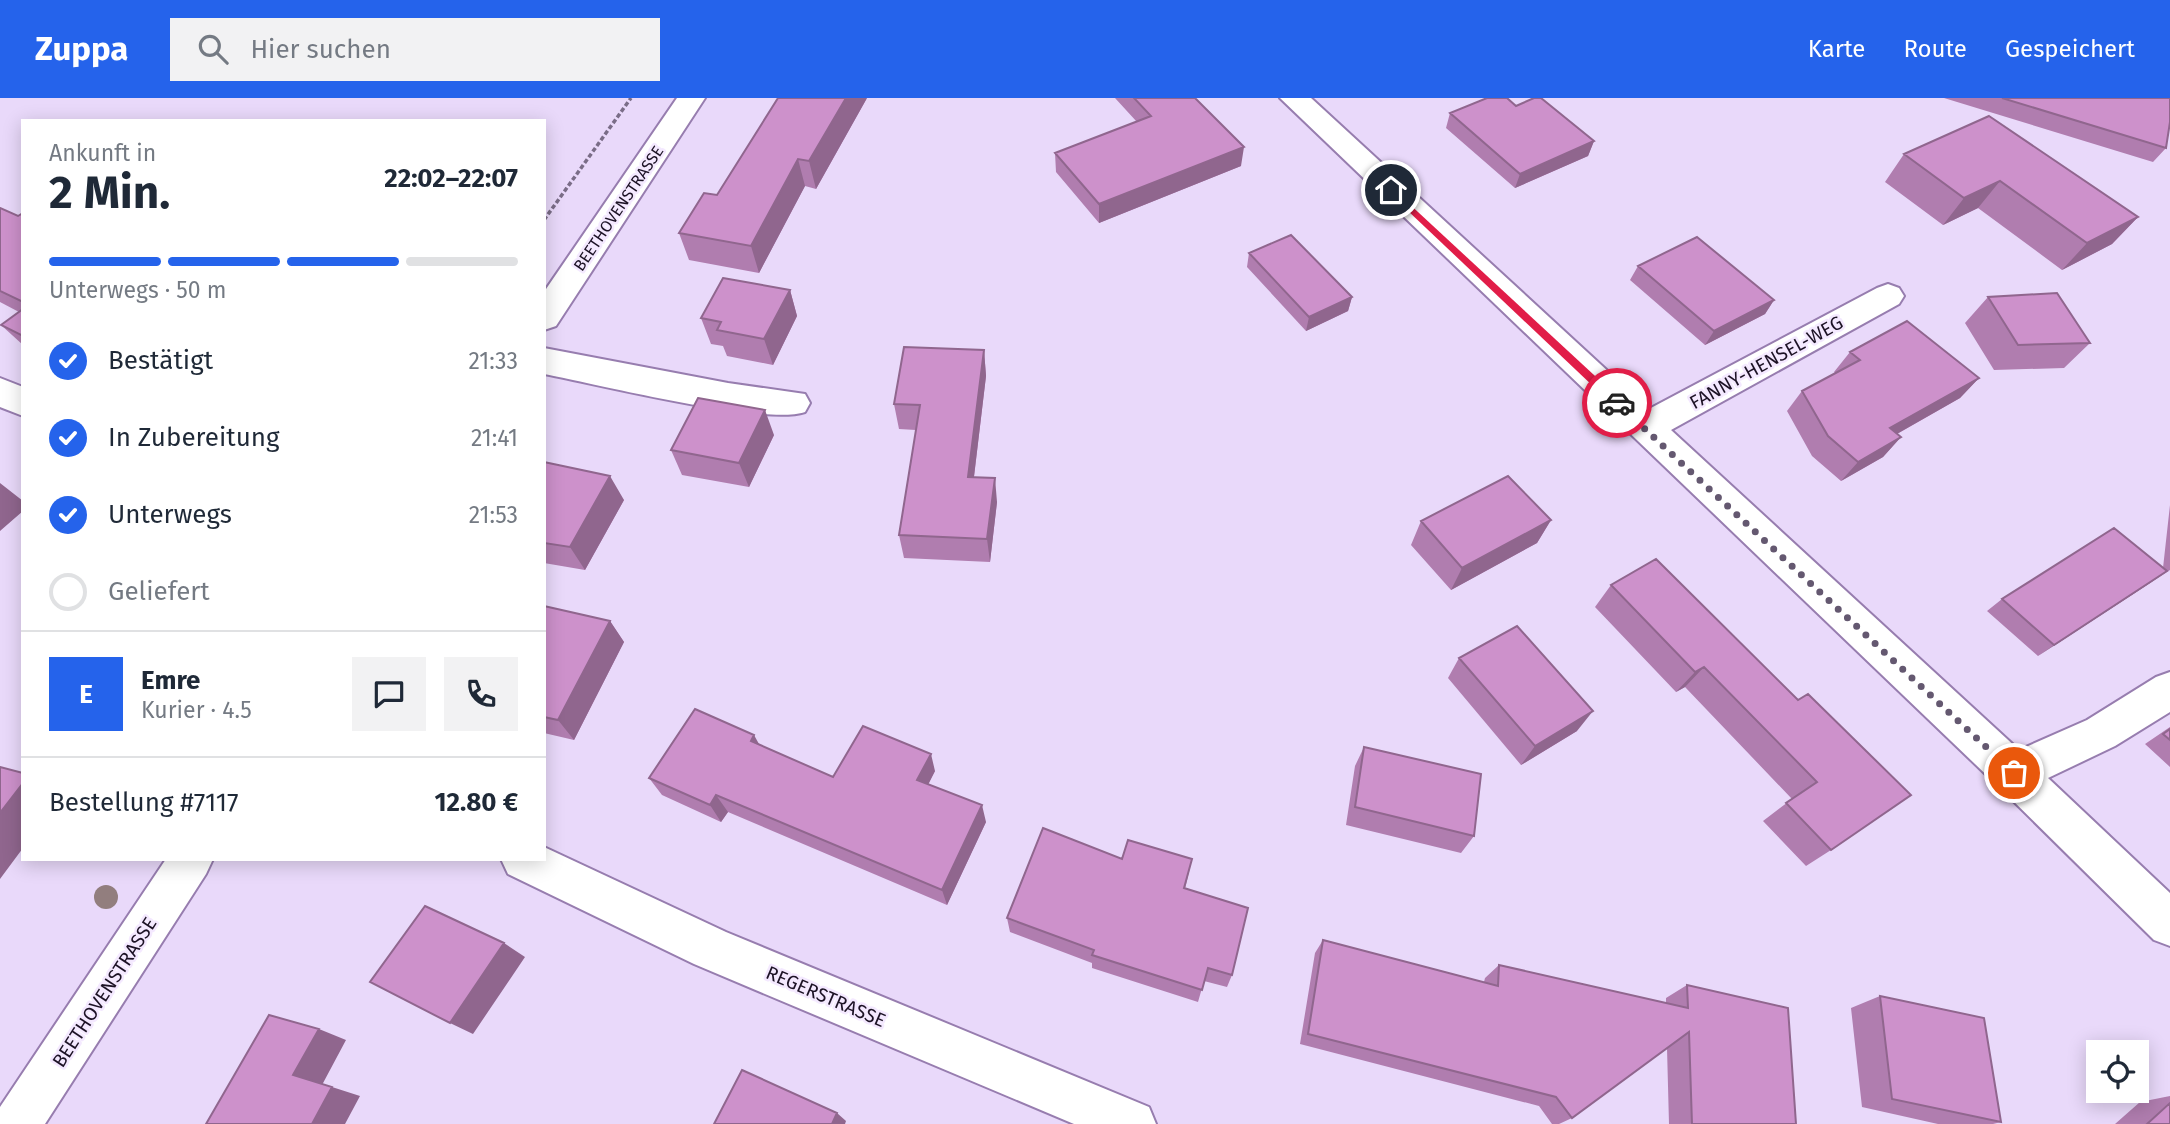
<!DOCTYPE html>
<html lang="de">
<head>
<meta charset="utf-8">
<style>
	body { margin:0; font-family:"Fira Sans",sans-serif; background:#f2f2f3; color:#1f2937; height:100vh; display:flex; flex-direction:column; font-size:26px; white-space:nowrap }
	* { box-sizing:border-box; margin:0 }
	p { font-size:23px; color:#747a83 }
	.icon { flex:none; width:38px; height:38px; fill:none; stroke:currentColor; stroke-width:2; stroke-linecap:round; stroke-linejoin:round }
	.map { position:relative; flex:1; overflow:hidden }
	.sheet { position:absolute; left:21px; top:21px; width:525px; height:742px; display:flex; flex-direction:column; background:#fff; border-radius:0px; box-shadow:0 4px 18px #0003 }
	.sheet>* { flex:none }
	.controls { position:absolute; left:2086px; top:942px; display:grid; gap:14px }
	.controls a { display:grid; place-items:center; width:63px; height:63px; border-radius:0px; background:#fff; box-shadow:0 4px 18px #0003; font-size:35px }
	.pin { position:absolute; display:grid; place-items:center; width:60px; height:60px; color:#fff; margin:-30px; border:4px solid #fff; border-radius:50%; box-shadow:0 2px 7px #0007 }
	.courier { position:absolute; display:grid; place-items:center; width:70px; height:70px; margin:-35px; border:5px solid #e11d48; border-radius:50%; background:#fff; color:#222; box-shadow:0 2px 9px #0007 }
	.overview em { font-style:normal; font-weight:700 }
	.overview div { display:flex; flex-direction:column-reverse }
	.overview { display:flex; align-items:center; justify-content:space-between; height:119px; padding:0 28px }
	h1 { font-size:46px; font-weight:700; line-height:52px }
	.bar { display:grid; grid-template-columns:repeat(4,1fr); gap:10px 7px; align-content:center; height:84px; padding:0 28px }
	.bar i { height:9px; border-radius:5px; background:#e0e1e3 }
	.bar .active { background:#2563eb }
	.bar p { grid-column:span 4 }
	.line { display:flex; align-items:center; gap:18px; padding:0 28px; border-top:2px solid #e0e1e3 }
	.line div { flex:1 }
	.round { display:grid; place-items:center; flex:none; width:74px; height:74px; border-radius:0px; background:#f2f2f3 }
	ol { padding:0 28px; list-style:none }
	li { display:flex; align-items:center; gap:21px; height:77px }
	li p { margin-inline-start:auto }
	li .icon { padding:7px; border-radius:50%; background:#2563eb; color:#fff; stroke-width:4 }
	li:last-child { color:#747a83 }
	li i { width:38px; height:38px; border:4px solid #e0e1e3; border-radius:50% }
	header { display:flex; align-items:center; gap:42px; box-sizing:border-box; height:98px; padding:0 35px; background:#2563eb; color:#fff }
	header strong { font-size:33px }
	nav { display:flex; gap:38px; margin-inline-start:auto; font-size:24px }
	.search { width:490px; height:63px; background:#f2f2f3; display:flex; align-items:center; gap:18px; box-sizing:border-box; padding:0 24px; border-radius:0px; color:#747a83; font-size:26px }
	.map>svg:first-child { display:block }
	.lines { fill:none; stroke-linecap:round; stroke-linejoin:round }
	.minor-casing { stroke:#977daf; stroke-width:4 }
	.path { stroke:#7a6d87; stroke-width:3.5; stroke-dasharray:4.5 2.5; stroke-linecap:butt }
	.minor { fill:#fff; fill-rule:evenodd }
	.tree { fill:#927e7e }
	.wall { fill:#b07daf }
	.shaded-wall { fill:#90668e }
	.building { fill:#cd91cb; stroke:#90668e; stroke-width:2 }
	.route { fill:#e11d48 }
	.done { stroke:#645870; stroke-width:7; stroke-dasharray:0 12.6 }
	.labels { text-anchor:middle; stroke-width:5; stroke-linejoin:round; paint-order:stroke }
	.far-street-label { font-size:16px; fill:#1c1225; stroke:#f4e9ff }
	.street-label { font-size:19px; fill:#1c1225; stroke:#f4e9ff }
</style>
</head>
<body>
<header>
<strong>Zuppa</strong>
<div class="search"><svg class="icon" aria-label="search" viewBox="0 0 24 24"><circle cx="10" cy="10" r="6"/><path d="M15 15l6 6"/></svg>Hier suchen</div>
<nav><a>Karte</a><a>Route</a><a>Gespeichert</a></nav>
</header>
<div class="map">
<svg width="2170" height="1026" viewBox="0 0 2170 1026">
	<rect width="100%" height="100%" fill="#e9d9fa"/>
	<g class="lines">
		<g class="minor-casing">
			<path id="minor" d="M677 0H705L556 228 544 232V194Z
				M1280 0H1311L1649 311 1877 190 1888 186 1899 190 1904 198 1899 206 1671 332 2019 652 2087 622 2156 579 2170 574V614L2115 648 2048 680 2170 795V848L2154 842 1999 689Z
				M544 250 728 285 805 296 810 305 805 314C763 328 597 286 544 276Z
				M0 280 23 289V318L0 309Z
				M544 749 726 834 1149 1009 1156 1026H1074L694 866 508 776 501 761H544Z
				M166 761H213L206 776 45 1026H0V1009Z"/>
		</g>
		<path class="path" d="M544 122 631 0"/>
		<use href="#minor" class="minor"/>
	</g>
	<circle class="tree" cx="106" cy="799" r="12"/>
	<path class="wall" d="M867 0 816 91 805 88 759 175 689 162 679 135 717 97Z
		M1115 0H1195L1241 68 1099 125 1056 74 1055 55 1137 24Z
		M1944 0H2170L2166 50 2153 64Z
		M1516 8 1594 43 1588 58 1515 90 1446 30 1450 15Z
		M1904 56 2138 119 2112 146 2062 172 1978 110 1943 127 1885 84Z
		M0 110 18 118 23 115V247L1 227 19 214 0 204Z
		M1249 155 1352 199 1348 213 1306 233 1247 169Z
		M1638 168 1774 202 1765 216 1705 247 1630 182Z
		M790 192 797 218 773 267 727 258 723 248 711 246 701 220Z
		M1988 199 2090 245 2064 270 1994 272 1965 225Z
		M984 252 986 278 974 379 997 404 990 464 904 460 899 437 916 332 899 331 894 306Z
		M1850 254 1979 280 1960 300 1897 336 1901 339 1883 359 1841 383 1812 358 1787 313 1802 293 1835 275 1834 274Z
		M774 337 749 389 682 377 671 352Z
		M544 364 624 402 585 472 544 465Z
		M2170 407V472L2038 558 1987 513 2002 501 2163 470Z
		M1551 422 1537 445 1451 492 1411 447 1421 423Z
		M1611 487 1798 602 1808 596 1831 752 1806 768 1763 723 1792 701 1685 589 1676 594 1595 509Z
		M544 508 610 523 624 544 574 642 544 635Z
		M1459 560 1577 633 1521 667 1448 580Z
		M2170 629V669L2145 646Z
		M760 647 833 679 935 673 928 686 986 724 947 807 728 714 721 724 662 697 649 680Z
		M1364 649 1474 738 1461 755 1346 727 1355 668Z
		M1122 761H1192L1185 791 1232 877 1227 889 1204 883 1198 904 1092 870V865L1010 834 1007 820Z
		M1323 842 1484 884 1485 880 1499 867 1666 905V900L1687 887 1796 1026H1669L1667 950 1572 1020 1559 1026H1552L1539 1008 1300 946 1315 855Z
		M1880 898 2001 1024 1993 1026H1938L1862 1009 1851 910Z
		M2170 998V1026H2115L2140 1004Z"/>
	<path class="shaded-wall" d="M846 0H867L816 91 809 63Z
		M1594 43 1588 58 1515 90 1520 76Z
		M1244 49 1241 68 1099 125V106Z
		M798 61 805 88 759 175 751 148Z
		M2000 83 1978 110 1943 127 1964 100Z
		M2138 119 2112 146 2062 172 2087 145Z
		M790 192 797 218 773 267 764 241Z
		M1352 199 1348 213 1306 233 1309 219Z
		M1774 202 1765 216 1705 247 1714 233Z
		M984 252 986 278 971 403 968 379Z
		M1979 280 1960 300 1872 350 1890 330Z
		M765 312 774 337 749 389 739 365Z
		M1901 339 1883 359 1841 383 1858 364Z
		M610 378 624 402 585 472 570 449Z
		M995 380 997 404 990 464 987 441Z
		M0 385 23 403V413L0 433Z
		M1551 422 1537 445 1451 492 1462 470Z
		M2167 473 2150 485 2038 558 2054 547Z
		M610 523 624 544 574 642 558 622Z
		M1704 569 1685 589 1676 594 1695 574Z
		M1593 613 1577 633 1521 667 1535 648Z
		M754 637 764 655 751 643Z
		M931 656 935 673 922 699 917 682Z
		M23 685V750L0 781V715Z
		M716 697 728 714 721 724 710 707Z
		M982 707 986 724 947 807 942 792Z
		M504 845 525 859 473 936 450 925Z
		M319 931 346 942 322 987 293 977Z
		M332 989 360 998 345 1026H312Z
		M837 1015 846 1023 845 1026H832Z"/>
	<path class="building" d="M778 0H846L809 63 798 61 751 148 679 135 704 95 717 97Z
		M1134 0H1195L1244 49 1099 106 1055 55 1151 18Z
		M1487 0H1507L1516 8 1534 0H1541L1594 43 1520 76 1450 15Z
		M2002 0H2170V24L2166 50Z
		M1989 18 2138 119 2087 145 2000 83 1964 100 1904 56Z
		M0 110 18 118 23 115V204L0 193Z
		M1291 137 1352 199 1309 219 1249 155Z
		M1697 139 1774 202 1714 233 1638 168Z
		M723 180 790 192 764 241 717 232 721 224 701 220Z
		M2057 195 2090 245 2018 247 1988 199Z
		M23 211V238L1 227Z
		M1907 223 1979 280 1890 330 1901 339 1858 364 1828 338 1802 293 1860 262 1850 254Z
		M904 249 984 252 968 379 995 380 987 441 899 437 920 307 894 306Z
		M698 300 765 312 739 365 671 352Z
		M544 364 610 378 570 449 544 445Z
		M1508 378 1551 422 1462 470 1421 423Z
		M2114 430 2167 473 2054 547 2002 501Z
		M1656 461 1798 602 1808 596 1911 697 1831 752 1786 705 1817 684 1704 569 1695 574 1611 487Z
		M544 508 610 523 558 622 544 619Z
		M1517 528 1593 613 1535 648 1459 560Z
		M695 611 754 637 751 643 833 679 863 628 931 656 917 682 982 707 942 792 716 697 710 707 649 680Z
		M2170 631V642L2163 636Z
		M1364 649 1481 676 1474 738 1355 709Z
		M0 669 23 675V685L0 715Z
		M1043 730 1122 761 1128 742 1192 761 1184 790 1248 810 1232 877 1208 870 1202 892 1092 857 1094 852 1007 820Z
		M425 808 504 845 450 925 370 884Z
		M1323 842 1498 888 1499 867 1688 910 1687 887 1788 910 1796 1026H1692L1689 934 1572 1020 1556 999 1308 936Z
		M1880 898 1984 920 2001 1024 1892 1001Z
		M269 917 319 931 293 977 332 989 312 1026H206Z
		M742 972 837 1015 832 1026H714Z
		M2170 1005V1026H2147Z"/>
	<path class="route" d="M1391 89 1621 302V308H1614L1388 94Z"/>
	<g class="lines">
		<path class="done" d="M1617 305 2014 675"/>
	</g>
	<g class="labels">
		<g class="far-street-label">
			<text transform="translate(618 110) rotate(-56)" y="6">BEETHOVENSTRASSE</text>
		</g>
		<g class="street-label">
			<text transform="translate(1766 264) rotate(-29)" y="7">FANNY-HENSEL-WEG</text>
			<text transform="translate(104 894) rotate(-57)" y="7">BEETHOVENSTRASSE</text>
			<text transform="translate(826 898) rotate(23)" y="7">REGERSTRASSE</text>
		</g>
	</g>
</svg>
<div class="controls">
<a><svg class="icon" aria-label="locate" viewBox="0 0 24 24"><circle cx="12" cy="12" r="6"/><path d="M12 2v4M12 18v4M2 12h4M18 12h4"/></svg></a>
</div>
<div class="pin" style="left:2014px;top:675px;background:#ea580c"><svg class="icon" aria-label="bag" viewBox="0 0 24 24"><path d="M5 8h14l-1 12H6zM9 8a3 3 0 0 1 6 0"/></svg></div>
<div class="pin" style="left:1391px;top:92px;background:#1f2937"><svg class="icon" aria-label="home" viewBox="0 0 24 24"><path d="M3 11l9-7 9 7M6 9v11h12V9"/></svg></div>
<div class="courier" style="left:1617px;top:305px"><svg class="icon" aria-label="car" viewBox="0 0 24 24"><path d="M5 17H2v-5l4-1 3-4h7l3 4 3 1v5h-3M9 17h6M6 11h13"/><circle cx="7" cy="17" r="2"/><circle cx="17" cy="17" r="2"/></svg></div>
<section class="sheet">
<div class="overview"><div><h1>2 Min.</h1><p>Ankunft in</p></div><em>22:02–22:07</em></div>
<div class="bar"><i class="active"></i><i class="active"></i><i class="active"></i><i></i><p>Unterwegs · 50 m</p></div>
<ol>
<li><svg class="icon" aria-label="check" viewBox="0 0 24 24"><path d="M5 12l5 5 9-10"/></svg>Bestätigt<p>21:33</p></li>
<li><svg class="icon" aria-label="check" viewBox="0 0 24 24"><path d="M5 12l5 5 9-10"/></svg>In Zubereitung<p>21:41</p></li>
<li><svg class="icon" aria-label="check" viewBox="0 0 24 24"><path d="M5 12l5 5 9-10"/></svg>Unterwegs<p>21:53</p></li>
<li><i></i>Geliefert</li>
</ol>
<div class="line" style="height:126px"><b class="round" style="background:#2563eb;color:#fff">E</b><div><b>Emre</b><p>Kurier · 4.5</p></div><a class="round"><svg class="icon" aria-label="chat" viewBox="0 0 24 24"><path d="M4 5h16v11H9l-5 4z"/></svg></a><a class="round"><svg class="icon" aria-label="phone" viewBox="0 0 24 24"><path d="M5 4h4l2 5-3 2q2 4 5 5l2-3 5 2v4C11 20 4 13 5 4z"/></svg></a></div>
<div class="line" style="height:91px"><div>Bestellung #7117</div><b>12.80 €</b></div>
</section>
</div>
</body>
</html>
